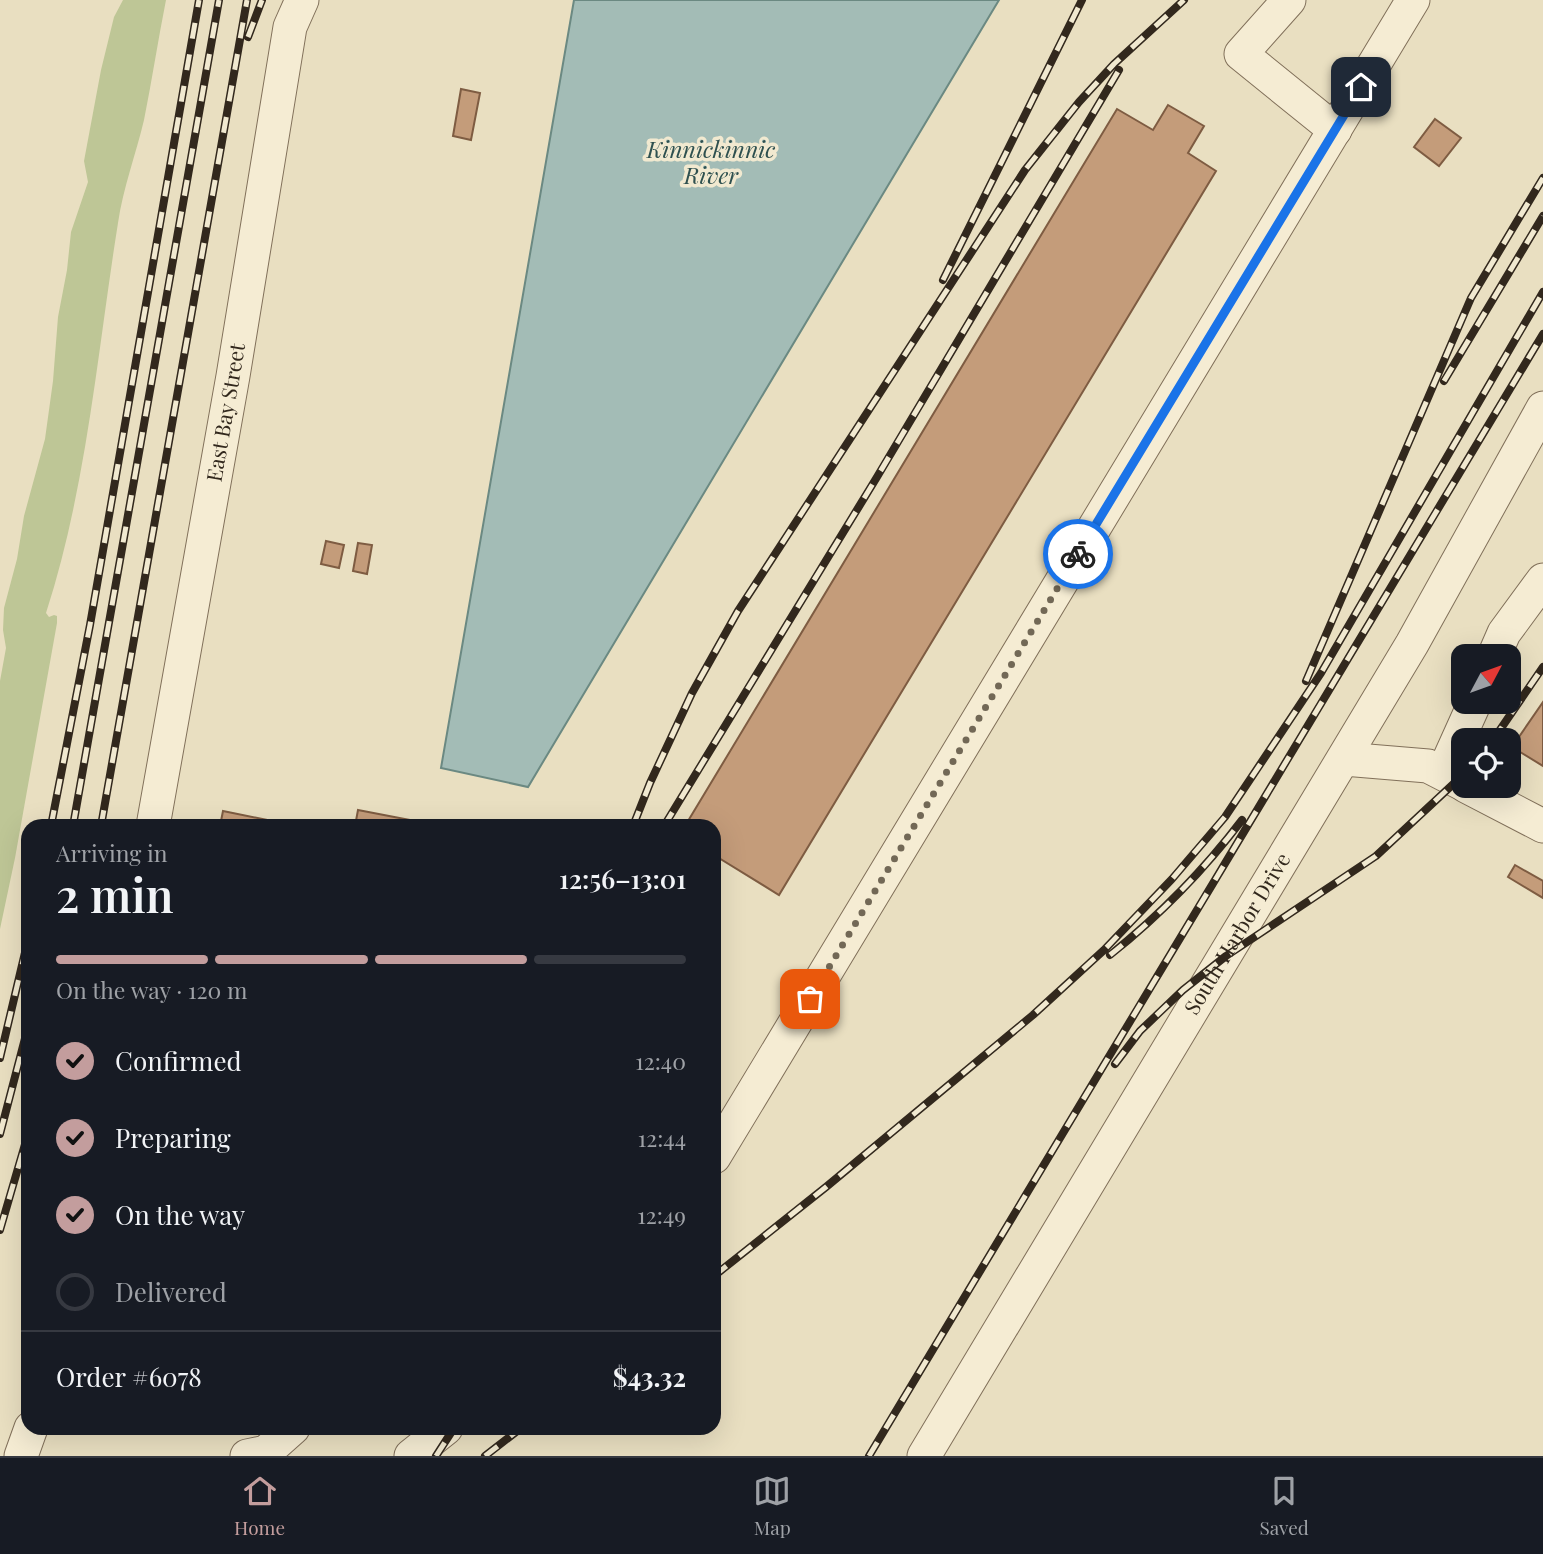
<!DOCTYPE html>
<html lang="en">
<head>
<meta charset="utf-8">
<style>
	body { margin:0; font-family:"Playfair Display",serif; background:#242831; color:#f1f3f6; height:100vh; display:flex; flex-direction:column; font-size:26px; white-space:nowrap }
	* { box-sizing:border-box; margin:0 }
	p { font-size:23px; color:#9ea1a6 }
	.icon { flex:none; width:38px; height:38px; fill:none; stroke:currentColor; stroke-width:2; stroke-linecap:round; stroke-linejoin:round }
	.map { position:relative; flex:1; overflow:hidden }
	.panel { position:absolute; left:21px; top:819px; width:700px; height:616px; display:flex; flex-direction:column; background:#171b24; border-radius:21px; box-shadow:0 7px 28px #0002 }
	.panel>* { flex:none }
	.needle { width:46px; rotate:49deg }
	.fabs { position:absolute; left:1451px; top:644px; display:grid; gap:14px }
	.fabs a { display:grid; place-items:center; width:70px; height:70px; border-radius:14px; background:#171b24; box-shadow:0 7px 28px #0002; font-size:35px }
	.pin { position:absolute; display:grid; place-items:center; width:60px; height:60px; color:#fff; margin:-30px; border-radius:14px; box-shadow:0 4px 10px #0006 }
	.courier { position:absolute; display:grid; place-items:center; width:70px; height:70px; margin:-35px; border:5px solid #1a73e8; border-radius:50%; background:#fff; color:#222; box-shadow:0 2px 9px #0007 }
	.headline em { font-style:normal; font-weight:600 }
	.headline div { display:flex; flex-direction:column-reverse }
	.headline { display:flex; align-items:center; justify-content:space-between; height:119px; padding:0 35px }
	h1 { font-size:46px; font-weight:600; line-height:52px }
	.bar { display:grid; grid-template-columns:repeat(4,1fr); gap:10px 7px; align-content:center; height:84px; padding:0 35px }
	.bar i { height:9px; border-radius:5px; background:#363941 }
	.bar .active { background:#c39d9d }
	.bar p { grid-column:span 4 }
	.line { display:flex; align-items:center; gap:18px; padding:0 35px; border-top:2px solid #363941 }
	.line div { flex:1 }
	ol { padding:0 35px; list-style:none }
	li { display:flex; align-items:center; gap:21px; height:77px }
	li p { margin-inline-start:auto }
	li .icon { padding:7px; border-radius:50%; background:#c39d9d; color:#111; stroke-width:4 }
	li:last-child { color:#9ea1a6 }
	li i { width:38px; height:38px; border:4px solid #363941; border-radius:50% }
	.dock { display:flex; justify-content:space-around; align-items:center; height:98px; border-top:2px solid #363941; background:#171b24; font-size:19px; color:#9ea1a6 }
	.dock a { display:grid; justify-items:center; gap:4px }
	.dock .active { color:#c39d9d }
	.map>svg:first-child { display:block }
	.green { fill:#bec696 }
	.water { fill:#a3bcb6; stroke:#6b8982; stroke-width:2 }
	.building { fill:#c49c7a; stroke:#7e5c42; stroke-width:2 }
	.lines { fill:none; stroke-linecap:round; stroke-linejoin:round }
	.minor-casing { stroke:#81705a; stroke-width:35 }
	.minor { stroke:#f5ecd3; stroke-width:33 }
	.rail-casing { stroke:#32281d; stroke-width:8 }
	.rail { stroke:#f1e9d0; stroke-width:5; stroke-dasharray:16; stroke-linecap:butt }
	.done { stroke:#726856; stroke-width:7; stroke-dasharray:0 12.6 }
	.route { stroke:#1a73e8; stroke-width:9 }
	.labels { text-anchor:middle; stroke-width:7; stroke-linejoin:round; paint-order:stroke }
	.street-label { font-size:21px; fill:#32281d; stroke:#f1e9d0 }
	.water-label { font-size:23px; font-style:italic; fill:#2e504f; stroke:#f1e9d0 }
</style>
</head>
<body>
<div class="map">
<svg width="1543" height="1456" viewBox="0 0 1543 1456">
	<rect width="100%" height="100%" fill="#e9dfc1"/>
	<path class="green" d="M123 0H166C158 40 152 80 144 120 136 154 123 188 118 223 97 354 87 486 46 613L49 617 54 615 57 616V623L15 858 0 929V681L6 648 3 630 4 608 17 559 24 516 45 439 53 381 58 317 67 270 71 232 88 182 84 161 101 70 114 17Z"/>
	<path class="water" d="M574 0H999L528 787 441 768Z"/>
	<path class="building" d="M461 89 480 93 471 140 453 136Z
		M1168 105 1204 126 1188 153 1216 171 779 895 714 855V826H685L1117 109 1153 130Z
		M1435 119 1461 138 1439 166 1414 147Z
		M326 541 344 545 339 568 321 564Z
		M358 543 372 545 367 574 353 571Z
		M1543 702V766L1512 747Z
		M358 810 441 826H355Z
		M223 811 297 826H220Z
		M1515 865 1543 881V898L1508 877Z"/>
	<g class="lines">
		<g class="minor-casing">
			<g id="minor">
				<path d="M1289 0 1241 54 1335 130"/>
				<path d="M1494 656 1504 633 1543 580"/>
				<path d="M1344 759 1428 766 1463 784"/>
				<path d="M1443 773 1475 702"/>
				<path d="M1466 786 1543 826"/>
				<path id="s1" d="M153 826 233 376 290 27 302 0"/>
				<path d="M714 1157 1413 0"/>
				<path d="M21 1456 31 1428"/>
				<path d="M247 1456 266 1452 293 1428"/>
				<path d="M411 1456 446 1428"/>
				<path id="s2" d="M924 1456 1412 644 1543 408"/>
			</g>
		</g>
		<use href="#minor" class="minor"/>
		<g class="rail-casing">
			<path id="rail" d="M248 37 262 0
				M943 280 1082 0
				M1444 381 1543 216
				M1306 681 1471 298 1543 178
				M1493 740 1543 667
				M51 826 90 625 199 0
				M73 826 219 0
				M101 826 247 0
				M633 826 650 783 692 693 738 611 1025 170 1079 102 1114 64 1184 0
				M664 826 877 477 1119 70
				M1110 955C1160 915 1204 870 1242 820
				M0 1058 28 940
				M1115 1064 1140 1031 1183 990 1226 956 1376 856 1463 775
				M0 1134 28 1027
				M0 1230 28 1134
				M714 1276 826 1187 1033 1015 1104 950 1172 879 1225 817 1321 673 1543 292
				M436 1456 454 1428
				M485 1456 521 1428
				M869 1456 1543 334"/>
		</g>
		<use href="#rail" class="rail"/>
	</g>
	<g class="lines">
		<path class="done" d="M810 999 1078 554"/>
		<path class="route" d="M1078 554 1361 87"/>
	</g>
	<g class="labels">
		<g class="street-label">
			<text dy="7" stroke="none"><textPath href="#s1" startOffset="420">East Bay Street</textPath></text>
			<text dy="7" stroke="none"><textPath href="#s2" startOffset="609">South Harbor Drive</textPath></text>
		</g>
		<g class="water-label">
			<text x="711" y="158">Kinnickinnic<tspan x="711" dy="26">River</tspan></text>
		</g>
	</g>
</svg>
<div class="fabs">
<a><svg class="needle" viewBox="-14 -14 28 28"><path d="M0-13l5 13h-10z" fill="#e53935"/><path d="M0 13l5-13h-10z" fill="#9ea1a6"/></svg></a>
<a><svg class="icon" aria-label="locate" viewBox="0 0 24 24"><circle cx="12" cy="12" r="6"/><path d="M12 2v4M12 18v4M2 12h4M18 12h4"/></svg></a>
</div>
<div class="pin" style="left:810px;top:999px;background:#ea580c"><svg class="icon" aria-label="bag" viewBox="0 0 24 24"><path d="M5 8h14l-1 12H6zM9 8a3 3 0 0 1 6 0"/></svg></div>
<div class="pin" style="left:1361px;top:87px;background:#1f2937"><svg class="icon" aria-label="home" viewBox="0 0 24 24"><path d="M3 11l9-7 9 7M6 9v11h12V9"/></svg></div>
<div class="courier" style="left:1078px;top:554px"><svg class="icon" aria-label="bike" viewBox="0 0 24 24"><circle cx="6" cy="16" r="4"/><circle cx="18" cy="16" r="4"/><path d="M6 16l4-8h5l3 8M10 8l3 8H6M13 5h3"/></svg></div>
<section class="panel">
<div class="headline"><div><h1>2 min</h1><p>Arriving in</p></div><em>12:56–13:01</em></div>
<div class="bar"><i class="active"></i><i class="active"></i><i class="active"></i><i></i><p>On the way · 120 m</p></div>
<ol>
<li><svg class="icon" aria-label="check" viewBox="0 0 24 24"><path d="M5 12l5 5 9-10"/></svg>Confirmed<p>12:40</p></li>
<li><svg class="icon" aria-label="check" viewBox="0 0 24 24"><path d="M5 12l5 5 9-10"/></svg>Preparing<p>12:44</p></li>
<li><svg class="icon" aria-label="check" viewBox="0 0 24 24"><path d="M5 12l5 5 9-10"/></svg>On the way<p>12:49</p></li>
<li><i></i>Delivered</li>
</ol>
<div class="line" style="height:91px"><div>Order #6078</div><b>$43.32</b></div>
</section>
</div>
<nav class="dock">
<a class="active"><svg class="icon" aria-label="home" viewBox="0 0 24 24"><path d="M3 11l9-7 9 7M6 9v11h12V9"/></svg>Home</a>
<a><svg class="icon" aria-label="map" viewBox="0 0 24 24"><path d="M3 6l6-2 6 2 6-2v14l-6 2-6-2-6 2zM9 4v14M15 6v14"/></svg>Map</a>
<a><svg class="icon" aria-label="saved" viewBox="0 0 24 24"><path d="M7 4h10v16l-5-4-5 4z"/></svg>Saved</a>
</nav>
</body>
</html>
